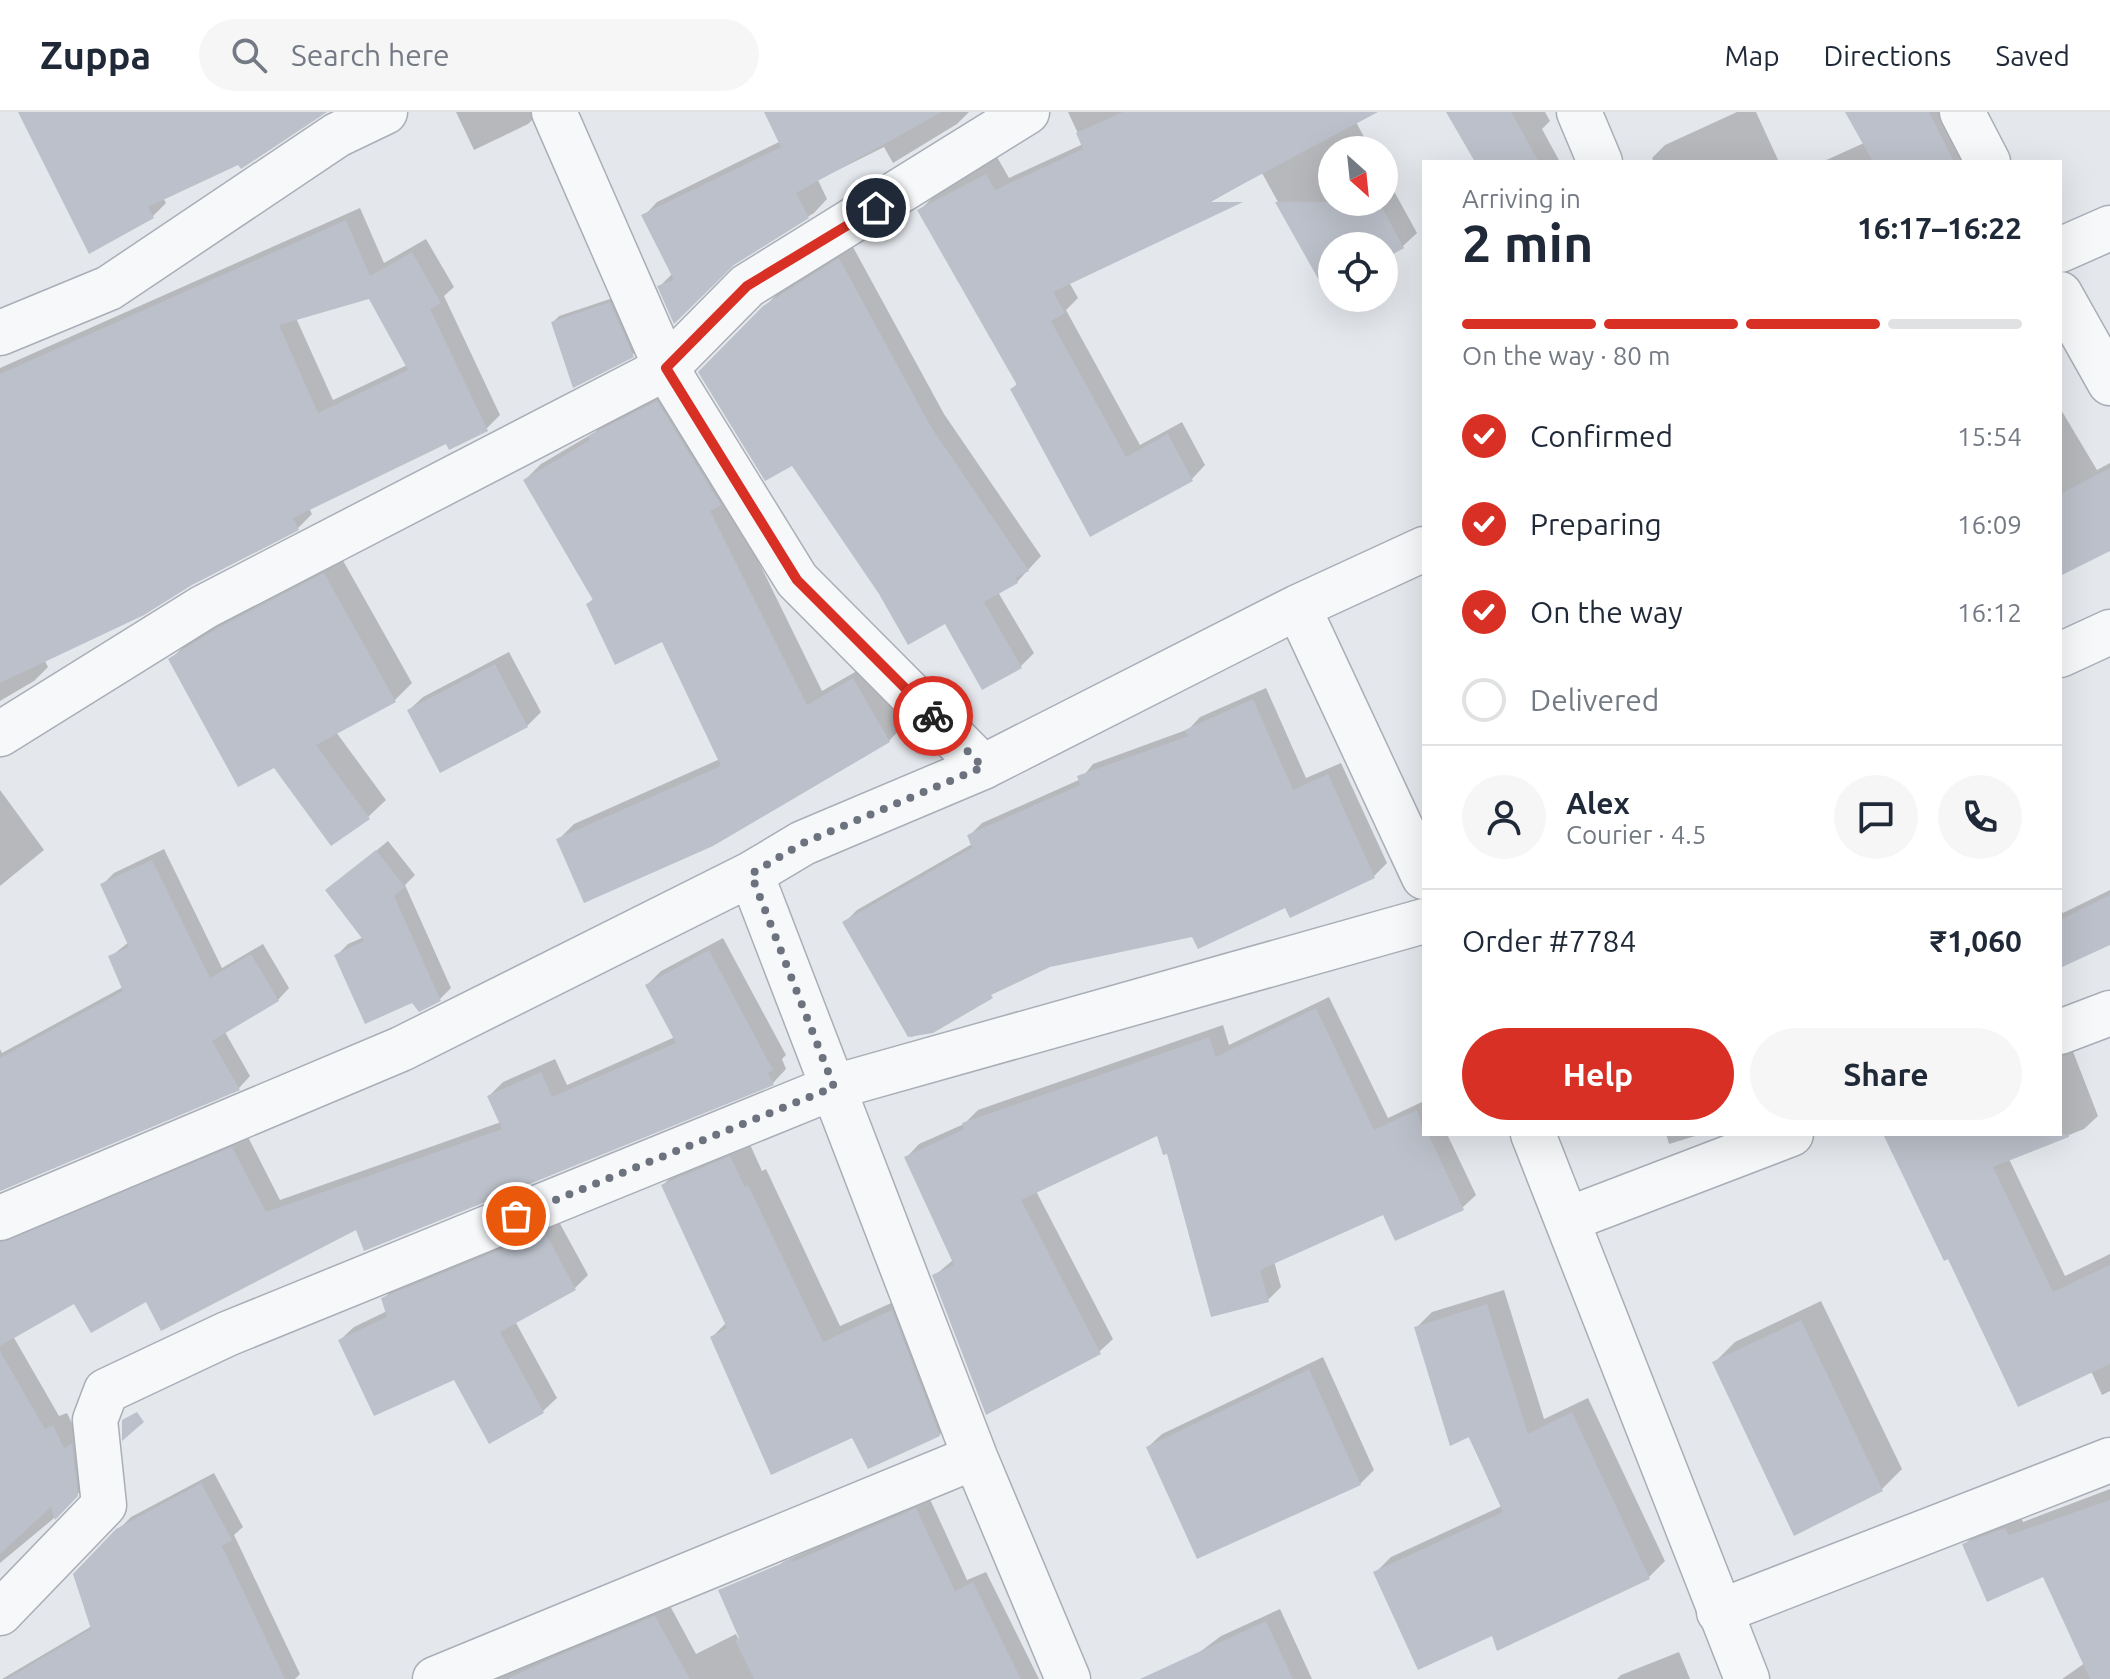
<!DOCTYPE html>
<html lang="en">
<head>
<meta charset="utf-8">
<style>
	body { margin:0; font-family:Ubuntu,sans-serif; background:#f6f6f7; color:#1f2937; height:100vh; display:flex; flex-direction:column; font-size:30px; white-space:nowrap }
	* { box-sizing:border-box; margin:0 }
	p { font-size:26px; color:#747a83 }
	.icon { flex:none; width:44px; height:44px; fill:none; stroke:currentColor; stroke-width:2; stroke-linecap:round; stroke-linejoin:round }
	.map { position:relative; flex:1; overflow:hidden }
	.side { position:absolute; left:1422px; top:48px; width:640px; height:976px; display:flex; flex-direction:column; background:#fff; border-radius:0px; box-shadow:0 8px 32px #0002 }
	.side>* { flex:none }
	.needle { width:52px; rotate:153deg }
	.tools { position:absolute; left:1318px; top:24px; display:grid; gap:16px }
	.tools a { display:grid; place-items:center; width:80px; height:80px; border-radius:50%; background:#fff; box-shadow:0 8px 32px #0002; font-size:40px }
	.pin { position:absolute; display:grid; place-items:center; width:68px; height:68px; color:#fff; margin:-34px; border:4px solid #fff; border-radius:50%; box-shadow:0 2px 8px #0007 }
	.courier { position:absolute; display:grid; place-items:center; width:80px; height:80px; margin:-40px; border:6px solid #d93025; border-radius:50%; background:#fff; color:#222; box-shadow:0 2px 10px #0007 }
	.summary em { font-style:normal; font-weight:700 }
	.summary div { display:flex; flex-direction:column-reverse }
	.summary { display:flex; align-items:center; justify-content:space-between; height:136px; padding:0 40px }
	h1 { font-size:52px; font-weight:700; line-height:60px }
	.bar { display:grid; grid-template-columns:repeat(4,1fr); gap:12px 8px; align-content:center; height:96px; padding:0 40px }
	.bar i { height:10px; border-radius:6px; background:#e0e1e3 }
	.bar .selected { background:#d93025 }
	.bar p { grid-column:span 4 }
	.line { display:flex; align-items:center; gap:20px; padding:0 40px; border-top:2px solid #e0e1e3 }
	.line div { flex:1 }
	.round { display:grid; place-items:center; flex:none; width:84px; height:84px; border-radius:42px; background:#f6f6f7 }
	ol { padding:0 40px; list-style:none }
	li { display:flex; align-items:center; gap:24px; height:88px }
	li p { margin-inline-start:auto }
	li .icon { padding:8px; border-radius:50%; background:#d93025; color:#fff; stroke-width:4 }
	li:last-child { color:#747a83 }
	li i { width:44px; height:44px; border:4px solid #e0e1e3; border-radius:50% }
	.button { display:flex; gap:16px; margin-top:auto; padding:16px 40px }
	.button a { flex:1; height:92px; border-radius:48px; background:#d93025; color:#fff; font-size:32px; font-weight:700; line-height:92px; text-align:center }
	.button a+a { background:#f6f6f7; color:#1f2937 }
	header { display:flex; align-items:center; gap:48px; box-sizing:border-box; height:112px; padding:0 40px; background:#fff; border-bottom:2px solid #e0e1e3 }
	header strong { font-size:38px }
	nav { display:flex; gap:44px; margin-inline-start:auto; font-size:28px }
	.search { width:560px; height:72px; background:#f6f6f7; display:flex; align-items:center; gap:20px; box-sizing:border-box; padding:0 28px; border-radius:44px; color:#747a83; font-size:30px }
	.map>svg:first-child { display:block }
	.shadow { fill:#0003; fill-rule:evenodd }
	.building { fill:#bbc0ca; fill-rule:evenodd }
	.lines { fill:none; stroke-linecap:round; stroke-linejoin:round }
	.minor-casing { stroke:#a9aeb7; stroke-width:47 }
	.tertiary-casing { stroke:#a9aeb7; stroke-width:47 }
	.minor { stroke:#f7f8fa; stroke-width:44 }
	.tertiary { stroke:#f7f8fa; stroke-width:44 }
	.done { stroke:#6c737f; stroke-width:8; stroke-dasharray:0 14.4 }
	.route { stroke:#d93025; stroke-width:10 }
</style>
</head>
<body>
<header>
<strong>Zuppa</strong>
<div class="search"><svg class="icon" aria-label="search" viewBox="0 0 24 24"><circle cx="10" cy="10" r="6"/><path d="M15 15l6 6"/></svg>Search here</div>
<nav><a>Map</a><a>Directions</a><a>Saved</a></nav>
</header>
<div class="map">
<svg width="2110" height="1567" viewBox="0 0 2110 1567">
	<rect width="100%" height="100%" fill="#e4e7ec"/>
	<path class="shadow" d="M23 0H317L239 50 163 86 166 91 152 105Z
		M456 0H540L528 12 474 38Z
		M766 0H969L957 12 893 51 884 35 818 68 827 87 814 101 732 151 660 174 672 162 644 104 657 90 781 29Z
		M1068 0H1374L1356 10 1371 38H1332V90H1384V61L1417 121 1403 134 1384 145V134H1332V174L1326 177 1262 61 1069 170 1078 186 1066 198 1140 333 1182 310 1205 353 1192 367 1091 422 1012 277 1018 271 920 98 933 85 997 45 1009 66 1083 32Z
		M1448 0H1545L1550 9 1542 17 1560 50H1477Z
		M1737 0H1756L1779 50H1654L1652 46 1665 33Z
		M1847 0H1948L1973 50H1822L1864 31Z
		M360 96 384 151 426 127 454 175 444 184 500 303 486 317 447 330 309 396 312 402 298 416 44 547 48 555 34 569 0 589V256ZM370 185 407 253 333 288 296 206Z
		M853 135 944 302 1041 444 1017 470 998 480 1034 541 1021 554 983 576 945 509 881 481 792 352 700 260 778 181Z
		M616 185 639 236 632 243 553 210 559 204Z
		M673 275 822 579 869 552 904 613 889 629 559 727 574 712 720 647 663 528 588 492 594 486 525 368 541 352 595 320 606 309Z
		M2060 296 2097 358 2110 351V437L2060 462Z
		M341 445 412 571 395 588 336 620 386 688 368 705 275 653 171 547 188 530 236 500Z
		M509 540 541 600 527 614 409 598 423 585Z
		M1266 576 1306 666 1341 651 1387 751 1374 764 1193 822 1049 853 1000 876 932 919 911 925 844 811 857 798 972 732 969 724 982 711 1081 667 1093 652 1189 617 1200 605Z
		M0 678 44 738 0 774Z
		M388 729 415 763 405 773 451 876 440 887 412 889 337 843 348 832 364 825 328 778Z
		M164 737 222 856 263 832 289 876 278 888 225 920 250 964 239 976 0 1079V937L2 941 123 875 110 845 129 830 102 773 114 761Z
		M2110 778V831L2060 854V795L2063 801Z
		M723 826 786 943 782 947 786 957 773 971 147 1187 75 1189 13 1224 59 1304 67 1301 88 1344 91 1368 53 1407 0 1451V1113L247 1023 280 1088 501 1010 489 984 503 970 555 947 567 973 675 925 647 873 661 859Z
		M1329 885 1388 1006 1424 989V1022H1447L1476 1083 1462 1096 1384 1101 1274 1149 1281 1175 1268 1188 1158 1022 1036 1079 1113 1227 1099 1240 934 1164 953 1148 906 1046 919 1032 964 1012 978 998 1223 913 1229 933Z
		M2072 937 2098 1004 2084 1017 2009 1047 2065 1164 2110 1142V1279L2102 1283 2091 1259 1902 1022H2060V942Z
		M1666 1022H1702L1669 1032Z
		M748 1028 762 1059 766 1057 840 1214 909 1183 956 1306 939 1323H853L712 1225 727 1210 663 1073 680 1056Z
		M558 1108 588 1163 574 1177 515 1209 557 1286 543 1299 489 1329 455 1265 340 1228 354 1215 387 1199 383 1187 397 1173Z
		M1504 1178 1544 1307 1588 1286 1665 1449 1649 1465 1497 1532 1493 1522 1375 1461 1391 1445 1502 1394 1416 1216 1432 1200Z
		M1821 1189 1902 1357 1882 1377 1715 1250 1735 1230Z
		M1323 1245 1374 1358 1360 1372 1148 1335 1162 1322Z
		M214 1361 243 1415 234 1423 300 1562 295 1567H2L92 1514 75 1462 131 1405Z
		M2110 1377V1567H2062L2085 1551 2044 1463 1964 1433 1979 1418 2020 1402 2023 1410Z
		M929 1385 967 1468 986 1460 1039 1567H829L771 1462 783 1450Z
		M669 1492 696 1542 736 1522 758 1567H485Z
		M1280 1497 1312 1567H1164L1221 1524Z
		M1679 1540 1690 1567H1617L1621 1563Z"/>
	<path class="building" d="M18 0H327L241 57 238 53 148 95 154 106 89 142Z
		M764 0H942L796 81 809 106 734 153 674 212 657 174 674 168 641 103 781 35Z
		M1123 0H1378L1209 90H1243L1053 180 1065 201 1051 209 1126 345 1168 322 1193 369 1090 425 1010 277 1017 273 917 98 986 62 995 78 1083 37 1076 21Z
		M1446 0H1511L1539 50H1475Z
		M1845 0H1929L1954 50H1873Z
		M1275 90H1379L1404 136 1384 147V134H1332V176L1325 179Z
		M346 108 370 164 412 140 441 191 430 197 488 319 449 338 446 332 293 406 299 418 192 473 144 503 0 571V262ZM369 187 408 258 318 301 279 213Z
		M839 146 931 315 1029 459 1015 466 1018 471 984 490 1022 556 982 578 945 512 908 533 879 482 792 354 765 369 698 260 763 194Z
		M610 190 634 245 573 276 551 210Z
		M657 289 721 393 710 399 807 593 853 566 890 630 713 734 584 791 556 727 721 654 662 530 615 553 586 492 593 488 523 368 590 328 588 324Z
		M2110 356V439L2060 464V382Z
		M324 461 396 590 316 633 370 707 331 734 274 656 238 675 168 547 216 517Z
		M495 552 528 615 440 661 407 598Z
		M1253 587 1293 678 1328 662 1375 766 1290 806 1285 796 1198 837 1192 825 1050 855 991 883 993 886 933 921 908 925 842 810 972 736 967 723 1080 673 1077 664 1188 624 1185 618Z
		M376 738 405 775 394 784 441 889 419 900 412 891 365 912 334 843 364 829 325 778Z
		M152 748 210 866 251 842 279 889 212 929 240 978 0 1079V946L123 879 108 844 129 835 100 772Z
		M2110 783V833L2060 856V808Z
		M709 838 773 958 768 961 774 973 364 1139 356 1118 161 1219 146 1190 91 1221 74 1192 0 1234V1130L232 1035 266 1100 502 1017 487 984 541 960 552 985 676 931 645 873Z
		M1316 896 1374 1018 1417 998 1424 1022H1428L1464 1098 1395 1129 1383 1103 1260 1158 1269 1190 1211 1205 1167 1042 1163 1043 1157 1024 1021 1088 1101 1242 986 1303 932 1163 954 1153 904 1045 964 1017 962 1011 1209 925 1216 945Z
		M1883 1022H2069V1025L1993 1055 2053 1180 2110 1153V1252L2018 1295 1948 1147 1944 1149Z
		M730 1044 745 1075 748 1073 823 1230 892 1198 940 1324 868 1357 852 1326 771 1363 710 1225 727 1216 661 1073Z
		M545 1120 576 1178 500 1220 544 1301 489 1332 454 1268 374 1304 338 1228 387 1205 381 1186Z
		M1487 1192 1528 1322 1572 1300 1650 1467 1497 1539 1492 1524 1418 1558 1373 1460 1503 1400 1469 1325 1450 1334 1414 1215Z
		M1801 1208 1883 1379 1794 1424 1712 1250Z
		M0 1239 45 1317 53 1313 64 1336 72 1332 78 1384 55 1408 51 1395 0 1442Z
		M1309 1257 1361 1373 1197 1447 1146 1335Z
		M137 1300 144 1310 122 1329V1308Z
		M201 1371 232 1428 222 1434 285 1567H7L91 1517 73 1462 116 1417Z
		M2110 1388V1567H2090L2043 1465 1987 1490 1962 1432 2005 1416 2009 1423Z
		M916 1396 955 1479 973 1470 1021 1567H754L735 1528 739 1526 718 1478 792 1447 793 1450Z
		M655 1504 690 1567H507L555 1545Z
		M1266 1509 1293 1567H1140Z"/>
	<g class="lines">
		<g class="minor-casing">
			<path id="minor" d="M1579 0 1600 50
				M1962 0 1988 50
				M2060 182 2110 271
				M0 221 109 176 337 23 385 0
				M2060 543 2110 520
				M0 622 204 495 666 256 747 174 1027 0
				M983 655 803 731 751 762 975 1345 1068 1567
				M2060 920 2110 901
				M0 1106 401 937 751 762
				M1569 1107 1791 1022
				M1719 1500 2110 1348
				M0 1501 104 1393 95 1308 106 1279 227 1222 834 975 1424 809
				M435 1567 975 1345"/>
		</g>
		<g class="tertiary-casing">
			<path id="tertiary" d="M554 0 666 256 797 468 983 655 1298 495 1424 437
				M2060 138 2110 116
				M1298 495 1424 765
				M1533 1022 1747 1567"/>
		</g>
		<use href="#minor" class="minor"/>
		<use href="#tertiary" class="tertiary"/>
	</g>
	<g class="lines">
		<path class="done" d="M516 1104 834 975 751 762 803 731 983 655 933 604"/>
		<path class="route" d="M876 96 747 174 666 256 797 468 933 604"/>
	</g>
</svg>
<div class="tools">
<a><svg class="needle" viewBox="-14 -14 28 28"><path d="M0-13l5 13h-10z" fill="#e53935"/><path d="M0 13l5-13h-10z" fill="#747a83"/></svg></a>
<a><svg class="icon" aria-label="locate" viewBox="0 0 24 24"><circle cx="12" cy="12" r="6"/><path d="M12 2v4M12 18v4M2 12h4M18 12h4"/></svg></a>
</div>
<div class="pin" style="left:516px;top:1104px;background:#ea580c"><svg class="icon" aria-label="bag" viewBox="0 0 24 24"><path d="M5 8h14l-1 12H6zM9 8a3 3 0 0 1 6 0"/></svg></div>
<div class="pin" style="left:876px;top:96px;background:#1f2937"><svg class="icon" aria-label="home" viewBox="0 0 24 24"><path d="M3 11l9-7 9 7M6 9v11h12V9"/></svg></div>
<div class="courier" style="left:933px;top:604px"><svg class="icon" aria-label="bike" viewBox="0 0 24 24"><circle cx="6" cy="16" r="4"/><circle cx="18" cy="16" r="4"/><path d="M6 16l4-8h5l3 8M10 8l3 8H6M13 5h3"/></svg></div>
<section class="side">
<div class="summary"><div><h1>2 min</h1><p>Arriving in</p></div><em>16:17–16:22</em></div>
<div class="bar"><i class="selected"></i><i class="selected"></i><i class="selected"></i><i></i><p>On the way · 80 m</p></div>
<ol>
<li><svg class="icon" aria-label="check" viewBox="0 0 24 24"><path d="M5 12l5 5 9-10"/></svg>Confirmed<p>15:54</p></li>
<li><svg class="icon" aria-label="check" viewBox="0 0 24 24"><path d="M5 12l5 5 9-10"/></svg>Preparing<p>16:09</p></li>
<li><svg class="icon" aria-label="check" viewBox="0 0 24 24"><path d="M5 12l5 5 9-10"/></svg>On the way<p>16:12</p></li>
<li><i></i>Delivered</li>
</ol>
<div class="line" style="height:144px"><a class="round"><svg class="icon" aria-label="person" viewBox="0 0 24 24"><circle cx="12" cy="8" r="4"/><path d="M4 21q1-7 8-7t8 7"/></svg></a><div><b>Alex</b><p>Courier · 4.5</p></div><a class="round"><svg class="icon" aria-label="chat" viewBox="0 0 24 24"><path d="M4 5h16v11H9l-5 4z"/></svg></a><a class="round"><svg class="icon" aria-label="phone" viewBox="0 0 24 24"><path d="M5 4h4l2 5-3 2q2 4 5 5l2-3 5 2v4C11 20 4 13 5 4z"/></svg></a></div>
<div class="line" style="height:104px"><div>Order #7784</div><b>₹1,060</b></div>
<div class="button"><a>Help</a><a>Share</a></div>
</section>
</div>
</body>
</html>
